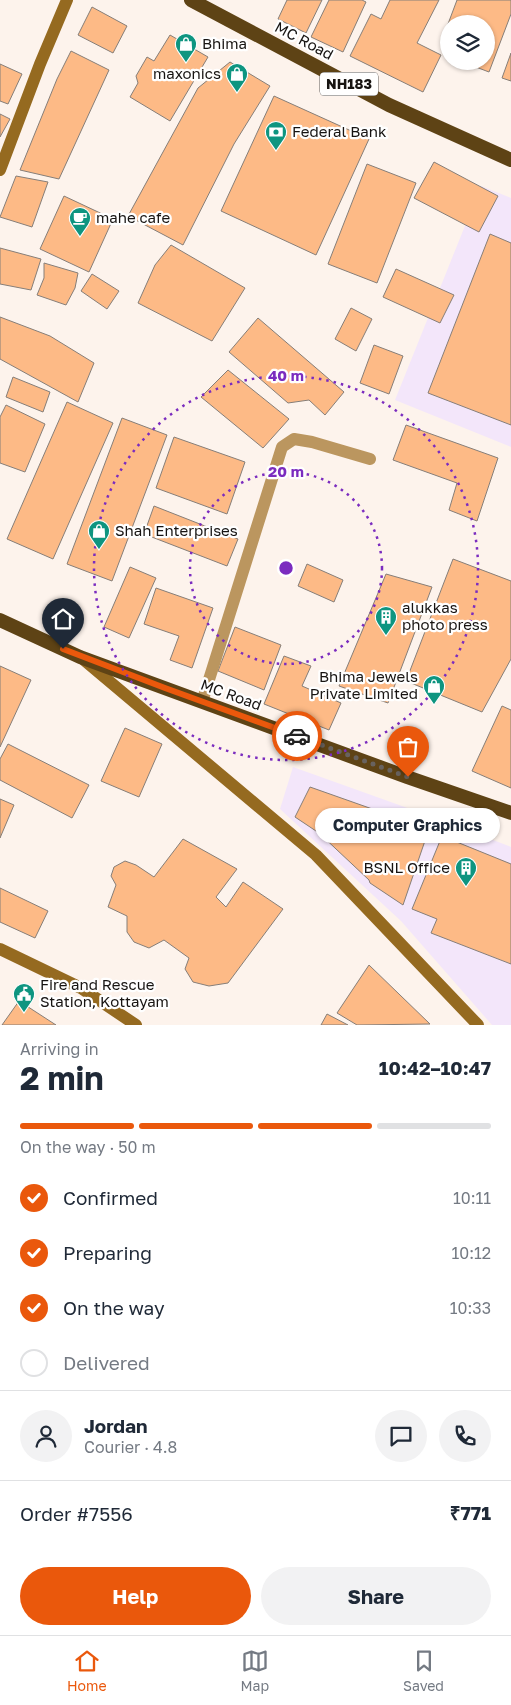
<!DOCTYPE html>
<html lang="en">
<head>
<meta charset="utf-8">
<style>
	body { margin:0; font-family:"Golos Text",sans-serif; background:#f2f2f3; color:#1f2937; height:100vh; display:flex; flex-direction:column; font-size:19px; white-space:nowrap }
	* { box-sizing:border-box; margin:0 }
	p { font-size:16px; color:#747a83 }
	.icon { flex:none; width:28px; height:28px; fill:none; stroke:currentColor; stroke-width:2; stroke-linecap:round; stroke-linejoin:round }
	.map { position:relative; height:1025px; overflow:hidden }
	.panel { display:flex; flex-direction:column; background:#fff; flex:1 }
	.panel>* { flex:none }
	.buttons { position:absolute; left:440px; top:15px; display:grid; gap:10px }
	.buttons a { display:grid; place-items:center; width:55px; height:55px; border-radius:50%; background:#fff; box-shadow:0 1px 4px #0004; font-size:25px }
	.pin { position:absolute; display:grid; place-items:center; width:42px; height:42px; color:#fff; margin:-51px -21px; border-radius:50% 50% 50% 0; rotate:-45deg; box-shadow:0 0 5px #0007 }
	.pin .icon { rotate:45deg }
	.courier { position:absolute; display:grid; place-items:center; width:50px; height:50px; margin:-25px; border:4px solid #ea580c; border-radius:50%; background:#fff; color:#222; box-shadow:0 1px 6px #0007 }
	.bubble { position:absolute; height:35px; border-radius:18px; background:#fff; box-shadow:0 1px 4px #0004; font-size:16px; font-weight:700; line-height:35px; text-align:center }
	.headline em { font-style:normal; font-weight:700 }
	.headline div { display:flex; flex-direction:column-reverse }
	.headline { display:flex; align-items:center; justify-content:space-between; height:85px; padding:0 20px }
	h1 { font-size:32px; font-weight:700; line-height:38px }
	.bar { display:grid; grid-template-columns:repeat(4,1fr); gap:8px 5px; align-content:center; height:60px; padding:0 20px }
	.bar i { height:6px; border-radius:4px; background:#e0e1e3 }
	.bar .on { background:#ea580c }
	.bar p { grid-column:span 4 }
	.line { display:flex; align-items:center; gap:12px; padding:0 20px; border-top:1px solid #e0e1e3 }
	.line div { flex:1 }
	.round { display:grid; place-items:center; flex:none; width:52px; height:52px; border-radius:26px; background:#f2f2f3 }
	ol { padding:0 20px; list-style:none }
	li { display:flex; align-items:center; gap:15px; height:55px }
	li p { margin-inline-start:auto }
	li .icon { padding:5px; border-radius:50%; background:#ea580c; color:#fff; stroke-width:4 }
	li:last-child { color:#747a83 }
	li i { width:28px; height:28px; border:2px solid #e0e1e3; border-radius:50% }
	.button { display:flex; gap:10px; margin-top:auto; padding:10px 20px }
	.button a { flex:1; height:58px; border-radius:30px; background:#ea580c; color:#fff; font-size:20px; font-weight:700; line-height:58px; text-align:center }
	.button a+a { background:#f2f2f3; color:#1f2937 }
	.tab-bar { display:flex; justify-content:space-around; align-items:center; height:70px; border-top:1px solid #e0e1e3; background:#fff; font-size:14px; color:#747a83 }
	.tab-bar a { display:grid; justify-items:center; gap:2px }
	.tab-bar .on { color:#ea580c }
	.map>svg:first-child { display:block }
	.commercial { fill:#f3e6fa }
	.building { fill:#fdba86; stroke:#867e78 }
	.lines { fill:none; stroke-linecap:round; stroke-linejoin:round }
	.minor { stroke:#bb965f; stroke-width:12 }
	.secondary { stroke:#956a20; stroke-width:12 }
	.trunk { stroke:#5e4315; stroke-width:14 }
	.done { stroke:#68625e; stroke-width:5; stroke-dasharray:0 9 }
	.route { stroke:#ea580c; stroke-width:6 }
	.ring { fill:none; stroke:#7b2cbf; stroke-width:2.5; stroke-dasharray:2.5 5 }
	.labels { text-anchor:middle; stroke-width:4.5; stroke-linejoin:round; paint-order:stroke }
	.shield { fill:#fff; stroke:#5d5a59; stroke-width:1 }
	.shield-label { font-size:14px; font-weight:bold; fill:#171412 }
	.street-label { font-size:15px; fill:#171412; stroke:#fff }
	.poi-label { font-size:15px; fill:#171412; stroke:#fff; text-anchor:start }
	.centre { fill:#7b2cbf; stroke:#fff; stroke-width:2.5 }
	.ring-label { font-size:15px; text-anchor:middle; font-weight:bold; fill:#7b2cbf; stroke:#fff; stroke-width:4.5; stroke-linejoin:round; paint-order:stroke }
</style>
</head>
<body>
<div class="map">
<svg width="511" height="1025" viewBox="0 0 511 1025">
	<rect width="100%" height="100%" fill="#fdf3ec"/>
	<path class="commercial" d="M481 186 511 198V447L395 400Z
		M293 767 441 820 511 847V1025H492L401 921 280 809Z"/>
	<path class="building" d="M287 0H322L306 33 278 19Z
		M329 0H362L366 2 343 52 311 37Z
		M390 0H439L417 43 441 55 423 92 350 56 371 14 381 19Z
		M457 0H511V14L489 72 460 61H486V24H449V40L445 32Z
		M92 7 127 26 113 53 78 35Z
		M170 35 208 57 170 121 130 97 138 83 136 76 147 57 154 61Z
		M71 51 109 70 59 179 20 170 57 79Z
		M511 53V81L502 78Z
		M230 62 270 86 234 144 183 245 128 216 198 88Z
		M0 64 22 74 8 104 0 101Z
		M274 96 369 139 316 255 221 211Z
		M0 114 10 119 0 137Z
		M434 162 498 196 479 232 414 198Z
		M367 164 416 183 377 283 328 264Z
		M16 176 48 182 32 227 0 217Z
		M64 196 113 219 89 272 40 249Z
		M490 234 511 243V425L428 393Z
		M171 245 245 288 212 341 138 303 155 265Z
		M0 248 41 259 31 290 0 284Z
		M44 263 78 273 75 288 66 305 37 295 44 278Z
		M396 269 454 295 440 323 383 297Z
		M92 274 119 291 107 309 81 291Z
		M351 308 372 319 356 351 335 339Z
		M0 317 50 336 94 363 78 402 0 359Z
		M258 318 344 392 325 415 309 400 288 403 229 352Z
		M374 345 403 356 389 394 360 383Z
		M228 370 289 419 263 448 201 397Z
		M13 377 50 392 43 412 6 397Z
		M67 402 113 423 53 559 7 539Z
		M6 405 45 424 25 472 0 463V417Z
		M122 418 167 435 112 581 67 564Z
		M406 425 498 458 477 521 449 510 457 483 393 460Z
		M174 437 245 462 227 514 156 488Z
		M154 506 238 539 227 566 144 534Z
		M453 559 511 581V659L482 712 406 681Z
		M307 564 343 580 334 602 298 586Z
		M130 567 156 578 129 638 104 627Z
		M386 574 432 587 388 703 339 686Z
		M156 588 213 608 192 668 170 660 179 636 144 624Z
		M235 627 281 645 264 690 218 671Z
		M284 656 311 666 302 686 341 703 329 730 264 704Z
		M0 666 31 680 0 747Z
		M502 706 511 710V788L472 771Z
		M125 728 162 744 139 797 101 781Z
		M8 744 89 785 72 818 0 780V759Z
		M310 787 429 829 403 905 370 883 369 880 319 833 295 817Z
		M0 799 14 805 0 838Z
		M442 836 511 864V964L431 933 437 919 412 909Z
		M183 839 237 869 216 897 226 907 243 882 283 909 228 983 209 986 193 982 185 969 189 958 164 940 149 948 134 942 127 932V916L108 907 116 885 111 876 114 867 125 861 136 865 154 877Z
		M0 888 48 911 35 938 0 922Z
		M369 965 430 1024 357 1025 337 1013Z
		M19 1001 56 1025H2Z
		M327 1014 348 1025H321Z"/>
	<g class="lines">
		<path class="minor" d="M202 702 282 447 294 439 312 442 370 459"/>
		<path class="secondary" d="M0 170 40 64 67 0
			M84 660 316 855 478 1025
			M0 949 81 988 136 1025"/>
		<path class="trunk" d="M191 0 389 105 511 160
			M0 620 80 657 407 777 511 813"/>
	</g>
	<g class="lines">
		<path class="done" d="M297 736 408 777"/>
		<path class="route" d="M63 649 165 688 297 736"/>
	</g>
	<g class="ring">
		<circle cx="286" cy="568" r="96"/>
		<circle cx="286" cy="568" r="192"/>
	</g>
	<defs>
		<g id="shop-pin" transform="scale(1.125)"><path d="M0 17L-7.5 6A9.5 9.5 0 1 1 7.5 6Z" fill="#0e9580" stroke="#fff"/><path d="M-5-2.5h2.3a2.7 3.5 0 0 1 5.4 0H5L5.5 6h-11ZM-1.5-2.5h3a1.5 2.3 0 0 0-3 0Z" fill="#fff"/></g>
		<g id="bank-pin" transform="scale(1.125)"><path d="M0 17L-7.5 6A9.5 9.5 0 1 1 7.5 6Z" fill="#0e9580" stroke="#fff"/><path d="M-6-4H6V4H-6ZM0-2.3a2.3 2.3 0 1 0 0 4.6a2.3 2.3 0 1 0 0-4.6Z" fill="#fff"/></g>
		<g id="cafe-pin" transform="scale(1.125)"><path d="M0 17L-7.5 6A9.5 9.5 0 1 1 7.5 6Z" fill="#0e9580" stroke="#fff"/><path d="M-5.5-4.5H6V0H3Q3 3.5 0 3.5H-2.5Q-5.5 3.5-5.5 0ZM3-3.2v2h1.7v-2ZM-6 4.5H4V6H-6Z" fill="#fff"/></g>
		<g id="building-pin" transform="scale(1.125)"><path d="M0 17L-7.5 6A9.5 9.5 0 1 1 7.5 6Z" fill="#0e9580" stroke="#fff"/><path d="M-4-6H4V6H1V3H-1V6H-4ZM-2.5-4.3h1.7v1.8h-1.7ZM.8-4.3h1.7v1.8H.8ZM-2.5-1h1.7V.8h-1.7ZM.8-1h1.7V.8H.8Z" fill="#fff"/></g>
		<g id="civic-pin" transform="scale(1.125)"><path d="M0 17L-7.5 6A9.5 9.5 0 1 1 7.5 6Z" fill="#0e9580" stroke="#fff"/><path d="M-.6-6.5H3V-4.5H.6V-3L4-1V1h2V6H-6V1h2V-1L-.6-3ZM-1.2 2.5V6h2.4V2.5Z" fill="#fff"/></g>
	</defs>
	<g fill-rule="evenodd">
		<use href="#shop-pin" x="186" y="44"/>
		<use href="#shop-pin" x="237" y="74"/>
		<use href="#bank-pin" x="276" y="132"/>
		<use href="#cafe-pin" x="80" y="218"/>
		<use href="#shop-pin" x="99" y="531"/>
		<use href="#building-pin" x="386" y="617"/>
		<use href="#shop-pin" x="434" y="686"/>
		<use href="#building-pin" x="466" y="868"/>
		<use href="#civic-pin" x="24" y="994"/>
	</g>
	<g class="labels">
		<rect class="shield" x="320" y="72.5" width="58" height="23" rx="4"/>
		<g class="shield-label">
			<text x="349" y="89">NH183</text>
		</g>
		<g class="street-label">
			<text transform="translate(304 41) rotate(28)" y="5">MC Road</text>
			<text transform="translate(231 695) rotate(20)" y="5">MC Road</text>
		</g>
		<g class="poi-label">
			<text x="202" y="49">Bhima</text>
			<text x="221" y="79" text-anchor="end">maxonics</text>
			<text x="292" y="137">Federal Bank</text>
			<text x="96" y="223">mahe cafe</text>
			<text x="115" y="536">Shah Enterprises</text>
			<text x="402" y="613">alukkas<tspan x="402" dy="17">photo press</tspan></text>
			<text x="418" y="682" text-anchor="end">Bhima Jewels<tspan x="418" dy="17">Private Limited</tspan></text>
			<text x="450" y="873" text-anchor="end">BSNL Office</text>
			<text x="40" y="990">Fire and Rescue<tspan x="40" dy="17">Station, Kottayam</tspan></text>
		</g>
	</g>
	<circle cx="286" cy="568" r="8" class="centre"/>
	<g class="ring-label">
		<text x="286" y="381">40 m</text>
		<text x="286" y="477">20 m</text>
	</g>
</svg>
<div class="buttons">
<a><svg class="icon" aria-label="layers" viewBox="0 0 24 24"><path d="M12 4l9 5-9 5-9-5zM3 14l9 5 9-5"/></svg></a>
</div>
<div class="pin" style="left:408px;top:777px;background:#ea580c"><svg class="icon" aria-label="bag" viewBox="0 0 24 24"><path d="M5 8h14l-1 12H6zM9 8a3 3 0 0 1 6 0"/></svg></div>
<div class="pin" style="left:63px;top:649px;background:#1f2937"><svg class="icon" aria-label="home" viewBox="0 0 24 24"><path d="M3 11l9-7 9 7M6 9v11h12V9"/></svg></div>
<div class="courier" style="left:297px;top:736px"><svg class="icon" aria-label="car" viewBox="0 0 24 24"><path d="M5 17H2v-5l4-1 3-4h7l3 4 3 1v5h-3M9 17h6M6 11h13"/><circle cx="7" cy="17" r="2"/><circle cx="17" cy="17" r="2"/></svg></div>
<div class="bubble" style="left:315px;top:808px;width:185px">Computer Graphics</div>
</div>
<section class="panel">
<div class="headline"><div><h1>2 min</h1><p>Arriving in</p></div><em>10:42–10:47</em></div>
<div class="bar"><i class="on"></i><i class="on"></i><i class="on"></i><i></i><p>On the way · 50 m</p></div>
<ol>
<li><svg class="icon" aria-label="check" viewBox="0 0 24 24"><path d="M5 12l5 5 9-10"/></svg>Confirmed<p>10:11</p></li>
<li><svg class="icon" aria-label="check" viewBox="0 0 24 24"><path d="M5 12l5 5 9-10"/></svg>Preparing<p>10:12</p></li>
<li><svg class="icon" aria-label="check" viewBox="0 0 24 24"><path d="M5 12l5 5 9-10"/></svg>On the way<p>10:33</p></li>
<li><i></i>Delivered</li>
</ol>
<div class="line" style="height:90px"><a class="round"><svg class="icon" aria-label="person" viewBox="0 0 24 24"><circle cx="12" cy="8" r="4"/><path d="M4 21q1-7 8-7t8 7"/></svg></a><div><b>Jordan</b><p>Courier · 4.8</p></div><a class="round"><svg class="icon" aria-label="chat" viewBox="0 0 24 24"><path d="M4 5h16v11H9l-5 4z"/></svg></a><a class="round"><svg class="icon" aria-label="phone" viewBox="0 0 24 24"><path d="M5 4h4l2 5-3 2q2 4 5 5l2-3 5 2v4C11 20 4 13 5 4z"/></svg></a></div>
<div class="line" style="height:65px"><div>Order #7556</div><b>₹771</b></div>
<div class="button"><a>Help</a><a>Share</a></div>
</section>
<nav class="tab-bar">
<a class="on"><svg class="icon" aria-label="home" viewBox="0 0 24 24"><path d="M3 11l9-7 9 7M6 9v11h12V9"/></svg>Home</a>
<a><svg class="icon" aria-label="map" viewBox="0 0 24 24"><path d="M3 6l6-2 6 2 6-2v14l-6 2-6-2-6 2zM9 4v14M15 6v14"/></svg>Map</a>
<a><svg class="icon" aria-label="saved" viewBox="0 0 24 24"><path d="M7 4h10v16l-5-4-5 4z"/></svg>Saved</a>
</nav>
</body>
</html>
